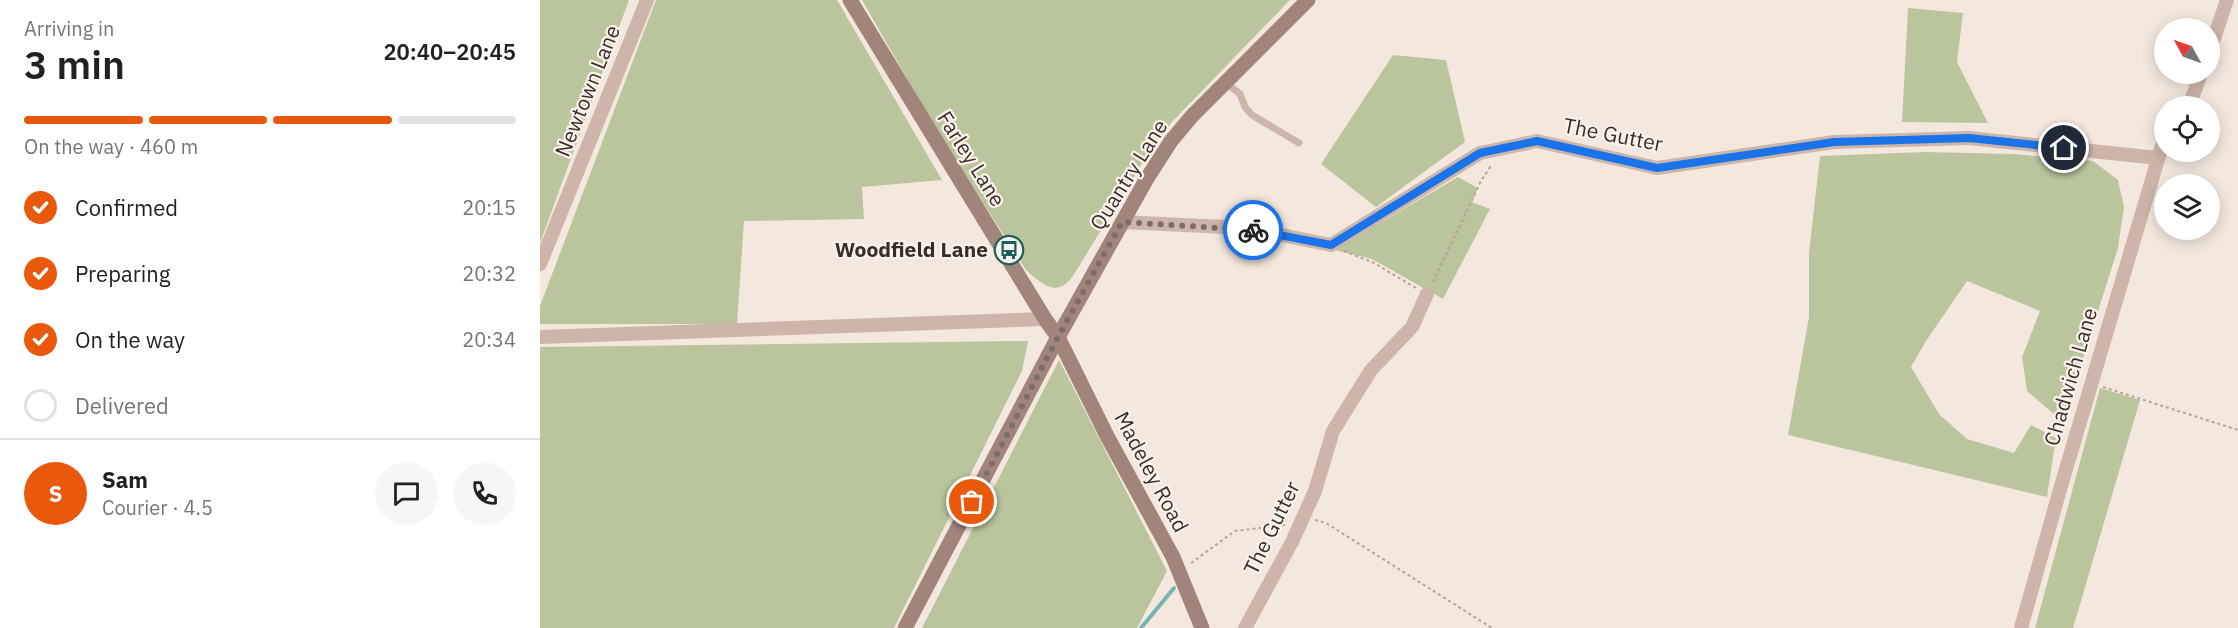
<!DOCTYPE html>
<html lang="en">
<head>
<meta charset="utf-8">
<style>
	body { margin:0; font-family:"IBM Plex Sans",sans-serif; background:#f6f6f6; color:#202124; height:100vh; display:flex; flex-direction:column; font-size:22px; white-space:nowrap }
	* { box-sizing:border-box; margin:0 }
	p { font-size:20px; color:#757577 }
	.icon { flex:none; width:33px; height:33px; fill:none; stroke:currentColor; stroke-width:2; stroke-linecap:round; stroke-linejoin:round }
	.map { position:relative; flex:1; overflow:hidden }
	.sheet { display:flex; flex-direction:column; background:#fff; width:540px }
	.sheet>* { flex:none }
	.needle { width:39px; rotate:310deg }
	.controls { position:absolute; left:1614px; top:18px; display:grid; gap:12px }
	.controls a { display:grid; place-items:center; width:66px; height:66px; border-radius:50%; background:#fff; box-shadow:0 3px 15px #0003; font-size:30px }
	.pin { position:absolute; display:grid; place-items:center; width:51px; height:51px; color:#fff; margin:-26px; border:3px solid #fff; border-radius:50%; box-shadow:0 2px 6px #0007 }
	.courier { position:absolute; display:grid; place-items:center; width:60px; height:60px; margin:-30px; border:4px solid #1a73e8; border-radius:50%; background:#fff; color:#222; box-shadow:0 2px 8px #0007 }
	.summary em { font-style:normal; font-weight:600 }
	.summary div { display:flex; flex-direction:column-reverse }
	.summary { display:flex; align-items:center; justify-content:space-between; height:102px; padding:0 24px }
	h1 { font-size:39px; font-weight:600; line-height:45px }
	.bar { display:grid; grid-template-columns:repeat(4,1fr); gap:9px 6px; align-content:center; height:72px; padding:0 24px }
	.bar i { height:8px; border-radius:4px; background:#e0e0e0 }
	.bar .selected { background:#ea580c }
	.bar p { grid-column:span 4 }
	.line { display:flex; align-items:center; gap:15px; padding:0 24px; border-top:2px solid #e0e0e0 }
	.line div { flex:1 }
	.round { display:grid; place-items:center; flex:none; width:63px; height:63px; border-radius:32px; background:#f6f6f6 }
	ol { padding:0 24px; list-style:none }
	li { display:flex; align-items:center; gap:18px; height:66px }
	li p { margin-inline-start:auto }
	li .icon { padding:6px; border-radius:50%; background:#ea580c; color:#fff; stroke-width:4 }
	li:last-child { color:#757577 }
	li i { width:33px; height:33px; border:3px solid #e0e0e0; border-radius:50% }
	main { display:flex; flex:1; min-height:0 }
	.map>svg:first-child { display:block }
	.green { fill:#bbc59d }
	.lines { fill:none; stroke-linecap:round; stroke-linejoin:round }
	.stream { stroke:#7bb3b0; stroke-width:4 }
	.path { stroke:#baa093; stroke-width:2; stroke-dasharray:3 3; stroke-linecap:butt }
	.lane { stroke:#cdb6a9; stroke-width:7 }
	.street { stroke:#cdb6a9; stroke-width:14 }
	.secondary { stroke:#a1857a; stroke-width:15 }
	.done { stroke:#7b6e68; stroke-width:6; stroke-dasharray:0 10.8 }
	.route { stroke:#1a73e8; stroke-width:8 }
	.labels { text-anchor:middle; stroke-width:4.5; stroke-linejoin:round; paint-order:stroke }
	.street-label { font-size:21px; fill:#3a2d29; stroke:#fbf2eb }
	.poi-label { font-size:21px; font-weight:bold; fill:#3a2d29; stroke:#fbf2eb; text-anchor:end }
</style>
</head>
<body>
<main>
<section class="sheet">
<div class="summary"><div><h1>3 min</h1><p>Arriving in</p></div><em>20:40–20:45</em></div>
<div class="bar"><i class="selected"></i><i class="selected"></i><i class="selected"></i><i></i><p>On the way · 460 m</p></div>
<ol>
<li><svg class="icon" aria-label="check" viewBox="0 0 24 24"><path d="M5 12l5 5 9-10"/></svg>Confirmed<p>20:15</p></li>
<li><svg class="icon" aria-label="check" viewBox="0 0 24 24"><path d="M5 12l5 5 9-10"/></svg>Preparing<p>20:32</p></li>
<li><svg class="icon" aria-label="check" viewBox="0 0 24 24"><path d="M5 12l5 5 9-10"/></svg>On the way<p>20:34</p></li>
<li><i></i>Delivered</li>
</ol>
<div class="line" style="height:108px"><b class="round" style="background:#ea580c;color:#fff">S</b><div><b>Sam</b><p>Courier · 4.5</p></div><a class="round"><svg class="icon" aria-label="chat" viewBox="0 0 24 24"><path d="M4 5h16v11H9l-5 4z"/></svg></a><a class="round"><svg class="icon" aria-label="phone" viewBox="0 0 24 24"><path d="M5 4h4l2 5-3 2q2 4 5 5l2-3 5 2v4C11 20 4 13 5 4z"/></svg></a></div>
</section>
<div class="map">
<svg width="1698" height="628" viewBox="0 0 1698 628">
	<rect width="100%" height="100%" fill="#f4e8de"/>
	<path class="green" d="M0 0H89L0 243Z
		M116 0H297L402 180 322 187 324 219 204 221 197 324H0V306Z
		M322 0H750L631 123 601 165 533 276C517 298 503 285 486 270L393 124Z
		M1368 8 1423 13 1417 62 1448 123 1362 122Z
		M853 55 906 60 925 142 836 207 781 164Z
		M1385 152 1473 154 1553 161 1578 180 1584 207 1578 248 1523 422 1487 391 1482 357 1500 311 1427 281 1386 341 1371 367 1399 414 1427 439 1474 453 1491 425 1516 438 1507 497 1248 435 1269 317V253L1280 156Z
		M918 177 938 188 932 202 950 209 903 299 832 259 794 250Z
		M488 341 482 371 354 628H0V347Z
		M519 360 627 571 597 628H382Z
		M1560 388 1600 400 1533 628H1495Z"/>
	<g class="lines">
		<path class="stream" d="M601 628 634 588"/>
		<path class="path" d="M804 251 834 263 876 288
			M893 282 941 181 952 164
			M1563 387 1698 430
			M775 520 786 523 952 628
			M651 563 695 531 745 525"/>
		<path class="lane" d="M686 83 700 94 705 107 712 115 759 143"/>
		<path class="street" d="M1670 50 1687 0
			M1649 106 1661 74
			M582 222 706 228 791 245 940 153 997 141 1117 168 1294 142 1429 138 1618 158
			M0 264 107 0
			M0 337 505 319
			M705 628 752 542 775 491 793 431 831 370 872 327 887 294
			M1481 628 1521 486 1624 139"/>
		<path class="secondary" d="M310 0 505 319 518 337 567 436 633 557 662 628
			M365 628 518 337 606 180 631 141 652 116 768 0"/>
	</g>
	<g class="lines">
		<path class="done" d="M432 502 518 337 582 222 713 230"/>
		<path class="route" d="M713 230 791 245 940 153 997 141 1117 168 1294 142 1429 138 1524 148"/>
	</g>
	<defs>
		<g id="bus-ring" transform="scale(1.5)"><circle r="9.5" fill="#fbf2eb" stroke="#1c5f5d" stroke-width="1.5"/><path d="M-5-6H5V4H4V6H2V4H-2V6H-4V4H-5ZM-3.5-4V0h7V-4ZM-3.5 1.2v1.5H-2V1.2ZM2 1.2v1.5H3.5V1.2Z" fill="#1c5f5d"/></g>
	</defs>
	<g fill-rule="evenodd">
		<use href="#bus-ring" x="469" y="250"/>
	</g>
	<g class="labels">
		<g class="street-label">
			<text transform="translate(48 91) rotate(-68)" y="7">Newtown Lane</text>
			<text transform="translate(1073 135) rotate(11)" y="7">The Gutter</text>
			<text transform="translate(431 159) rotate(58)" y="7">Farley Lane</text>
			<text transform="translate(589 175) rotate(-58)" y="7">Quantry Lane</text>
			<text transform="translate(1531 377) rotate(-74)" y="7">Chadwich Lane</text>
			<text transform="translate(611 472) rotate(62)" y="7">Madeley Road</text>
			<text transform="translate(732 528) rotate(-64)" y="7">The Gutter</text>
		</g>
		<g class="poi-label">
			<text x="448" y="257">Woodfield Lane</text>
		</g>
	</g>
</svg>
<div class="controls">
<a><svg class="needle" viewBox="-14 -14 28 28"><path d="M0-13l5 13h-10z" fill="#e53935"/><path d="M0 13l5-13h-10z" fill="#757577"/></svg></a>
<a><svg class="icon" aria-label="locate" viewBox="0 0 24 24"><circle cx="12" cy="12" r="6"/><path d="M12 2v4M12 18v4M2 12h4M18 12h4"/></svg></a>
<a><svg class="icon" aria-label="layers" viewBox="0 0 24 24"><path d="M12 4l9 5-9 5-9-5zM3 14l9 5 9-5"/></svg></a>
</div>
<div class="pin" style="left:432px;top:502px;background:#ea580c"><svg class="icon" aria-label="bag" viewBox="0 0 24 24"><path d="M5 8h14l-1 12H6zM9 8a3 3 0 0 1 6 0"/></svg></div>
<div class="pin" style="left:1524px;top:148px;background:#1f2937"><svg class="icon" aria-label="home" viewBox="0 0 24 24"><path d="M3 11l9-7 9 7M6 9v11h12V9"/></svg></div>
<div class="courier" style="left:713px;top:230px"><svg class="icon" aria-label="bike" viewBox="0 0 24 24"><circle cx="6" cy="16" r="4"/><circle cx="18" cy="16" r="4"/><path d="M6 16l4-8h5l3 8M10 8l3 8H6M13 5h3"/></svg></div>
</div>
</main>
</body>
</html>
